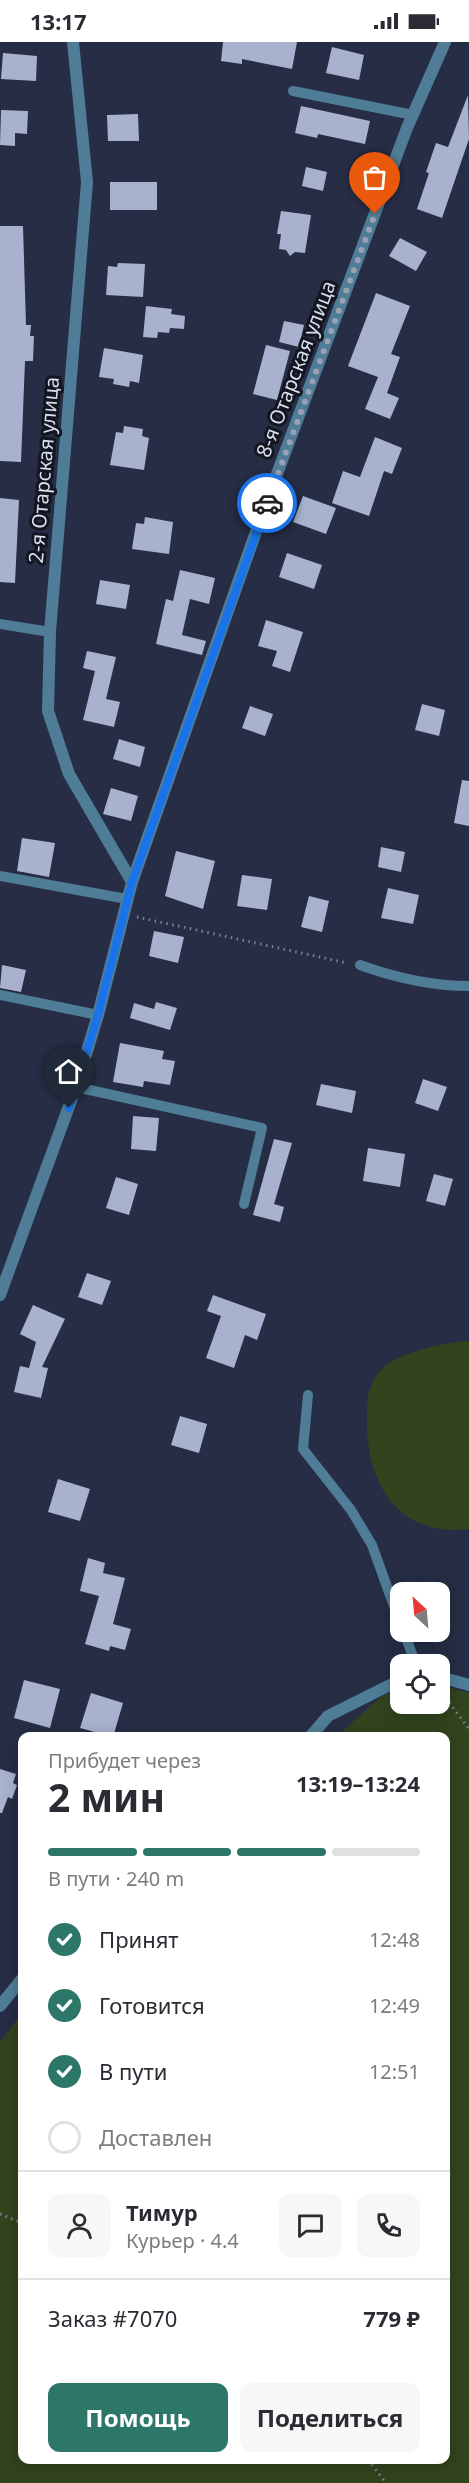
<!DOCTYPE html>
<html lang="ru">
<head>
<meta charset="utf-8">
<style>
	body { margin:0; font-family:"Noto Sans",sans-serif; background:#f7f7f7; color:#2b2b33; height:100vh; display:flex; flex-direction:column; font-size:22px; white-space:nowrap }
	* { box-sizing:border-box; margin:0 }
	p { font-size:20px; color:#7c7c81 }
	.icon { flex:none; width:33px; height:33px; fill:none; stroke:currentColor; stroke-width:2; stroke-linecap:round; stroke-linejoin:round }
	.map { position:relative; flex:1; overflow:hidden }
	.sheet { position:absolute; left:18px; top:1690px; width:432px; height:732px; display:flex; flex-direction:column; background:#fff; border-radius:12px; box-shadow:0 3px 15px #0003 }
	.sheet>* { flex:none }
	.needle { width:39px; rotate:334deg }
	.fabs { position:absolute; left:390px; top:1540px; display:grid; gap:12px }
	.fabs a { display:grid; place-items:center; width:60px; height:60px; border-radius:12px; background:#fff; box-shadow:0 3px 15px #0003; font-size:30px }
	.pin { position:absolute; display:grid; place-items:center; width:51px; height:51px; color:#fff; margin:-62px -26px; border-radius:50% 50% 50% 0; rotate:-45deg; box-shadow:0 0 6px #0007 }
	.pin .icon { rotate:45deg }
	.courier { position:absolute; display:grid; place-items:center; width:60px; height:60px; margin:-30px; border:4px solid #1a73e8; border-radius:50%; background:#fff; color:#222; box-shadow:0 2px 8px #0007 }
	.head em { font-style:normal; font-weight:700 }
	.head div { display:flex; flex-direction:column-reverse }
	.head { display:flex; align-items:center; justify-content:space-between; height:102px; padding:0 30px }
	h1 { font-size:39px; font-weight:700; line-height:45px }
	.bar { display:grid; grid-template-columns:repeat(4,1fr); gap:9px 6px; align-content:center; height:72px; padding:0 30px }
	.bar i { height:8px; border-radius:4px; background:#e1e1e2 }
	.bar .selected { background:#2d7769 }
	.bar p { grid-column:span 4 }
	.line { display:flex; align-items:center; gap:15px; padding:0 30px; border-top:2px solid #e1e1e2 }
	.line div { flex:1 }
	.round { display:grid; place-items:center; flex:none; width:63px; height:63px; border-radius:12px; background:#f7f7f7 }
	ol { padding:0 30px; list-style:none }
	li { display:flex; align-items:center; gap:18px; height:66px }
	li p { margin-inline-start:auto }
	li .icon { padding:6px; border-radius:50%; background:#2d7769; color:#fff; stroke-width:4 }
	li:last-child { color:#7c7c81 }
	li i { width:33px; height:33px; border:3px solid #e1e1e2; border-radius:50% }
	.primary-button { display:flex; gap:12px; margin-top:auto; padding:12px 30px }
	.primary-button a { flex:1; height:69px; border-radius:12px; background:#2d7769; color:#fff; font-size:24px; font-weight:700; line-height:69px; text-align:center }
	.primary-button a+a { background:#f7f7f7; color:#2b2b33 }
	.status { display:flex; justify-content:space-between; align-items:center; height:42px; padding:0 30px; background:#fff; direction:ltr }
	.status svg { height:16px; fill:currentColor }
	.map>svg:first-child { display:block }
	.green { fill:#32431e }
	.building { fill:#a8b2cf }
	.lines { fill:none; stroke-linecap:round; stroke-linejoin:round }
	.path { stroke:#7c8296; stroke-width:3; stroke-dasharray:1.5 4.5; stroke-linecap:butt }
	.service { stroke:#4f7d97; stroke-width:10 }
	.minor { stroke:#4f7d97; stroke-width:12 }
	.done { stroke:#9ba1b3; stroke-width:6; stroke-dasharray:0 10.8 }
	.route { stroke:#1a73e8; stroke-width:8 }
	.labels { text-anchor:middle; stroke-width:6; stroke-linejoin:round; paint-order:stroke }
	.street-label { font-size:20px; fill:#dadfef; stroke:#131620 }
</style>
</head>
<body>
<div class="status"><b>13:17</b><svg viewBox="0 0 49 12"><path d="M0 12V9h3v3zM5 12V6h3v6zM10 12V3h3v9zM15 12V0h3v12zM26 1h20v11H26zM47 4h2v5h-2z"/></svg></div>
<div class="map">
<svg width="469" height="2441" viewBox="0 0 469 2441">
	<rect width="100%" height="100%" fill="#262d44"/>
	<path class="green" d="M469 1299V1487C401 1496 367 1444 367 1382 367 1362 366 1346 379 1330 393 1311 447 1300 469 1299Z
		M440 1643 469 1651V2441H0V2000L22 1971V2418H446V1695H336L382 1654 400 1648V1662H440Z"/>
	<path class="building" d="M223 0H297L292 27 242 17V22L221 19Z
		M332 5 364 13 359 38 326 31Z
		M3 11 37 14 36 39 1 37Z
		M468 53 469 97 442 176 417 167 429 131 426 130 436 101 448 105Z
		M301 64 370 79 365 102 318 92 317 96 295 91Z
		M1 68 28 69 27 92 15 91V104L0 103Z
		M138 72 139 99H108L107 73Z
		M306 125 327 130 323 149 302 144Z
		M110 140H157V168H110Z
		M281 169 311 173 305 211 295 210 290 214 286 208 279 207 281 192H277Z
		M0 184H23L26 283H31L30 294H34L33 319H25L21 420 0 419Z
		M400 196 427 210 416 229 389 214Z
		M118 221 145 222 143 255 106 253 108 224 117 225Z
		M376 251 410 264 391 312 400 315 387 351 399 356 390 377 365 367 378 335 348 324Z
		M146 264 172 267 171 272 185 274 184 287 170 286 169 291 158 290 157 296 143 295Z
		M284 279 304 283 299 305 279 300Z
		M266 303 290 309 277 358 253 352Z
		M104 306 143 313 139 341 130 339 129 345 113 342 114 337 99 335Z
		M124 384 143 387 142 394 149 396 144 428 110 423 116 390 123 391Z
		M375 395 402 406 392 432 384 429 369 474 332 461 343 429 360 435Z
		M303 454 336 466 326 492 293 480Z
		M0 456 19 458 15 541 0 540Z
		M145 475 173 480 169 512 132 507 136 481 144 482Z
		M287 511 322 523 314 547 279 535Z
		M180 528 215 536 209 562 190 557 182 593 206 599 202 613 156 602 166 557 173 559Z
		M100 538 130 543 126 567 96 562Z
		M266 578 303 590 290 630 272 624 277 609 258 604Z
		M87 609 116 615 106 657 120 660 114 685 83 678 95 629 83 626Z
		M422 662 445 668 439 694 415 688Z
		M250 664 273 672 265 694 242 686Z
		M119 697 145 705 140 725 113 717Z
		M462 738 469 739V784L454 781Z
		M111 746 138 754 131 779 103 772Z
		M22 796 55 801 49 835 17 829Z
		M381 805 405 810 401 830 378 825Z
		M176 809 215 819 203 867 165 854Z
		M242 833 272 837 267 868 237 864Z
		M388 846 419 853 413 882 381 876Z
		M309 854 329 859 322 890 301 885Z
		M154 889 184 895 178 921 149 914Z
		M2 923 26 928 21 950 0 946Z
		M156 960 177 966 170 988 130 976 134 961 154 967Z
		M120 1001 164 1009 162 1017 175 1019 170 1043 144 1039 143 1045 113 1040Z
		M423 1037 447 1045 438 1069 415 1061Z
		M321 1042 356 1049 352 1071 316 1063Z
		M133 1074 159 1076 156 1109 131 1107Z
		M274 1097 292 1101 274 1162 284 1165 280 1180 253 1173Z
		M368 1106 405 1112 400 1145 363 1139Z
		M434 1132 453 1137 445 1164 426 1159Z
		M116 1135 138 1142 129 1173 106 1166Z
		M87 1231 111 1239 102 1263 78 1255Z
		M213 1253 266 1272 257 1298 245 1293 234 1326 206 1316 221 1274 207 1269Z
		M33 1263 65 1277 42 1325 48 1326 41 1356 14 1350 20 1324 29 1326 36 1300 20 1292Z
		M180 1374 207 1382 199 1411 171 1403Z
		M58 1437 90 1447 80 1479 48 1470Z
		M88 1516 105 1521 103 1531 125 1536 113 1582 131 1587 125 1608 110 1604 109 1609 85 1602 99 1554 80 1549Z
		M24 1638 60 1647 50 1686 14 1676Z
		M91 1651 123 1661 113 1695 80 1686Z
		M0 1727 16 1732 13 1741 17 1743 12 1757 8 1755 2 1771H0Z"/>
	<g class="lines">
		<path class="path" d="M137 875 347 921
			M442 1651 469 1687
			M0 2172 22 2181
			M368 2418 386 2441"/>
		<path class="service" d="M293 49 413 73
			M0 582 50 590
			M0 834 127 857
			M360 923C396 936 431 944 469 944
			M0 953 98 973
			M76 1045 262 1086 244 1162
			M308 1353 303 1407 351 1468 372 1503 400 1581
			M404 1590 416 1623"/>
		<path class="minor" d="M73 0 87 140 50 590 48 669 69 732 132 840
			M0 1253 76 1045 98 973 132 840 269 453 407 86 445 0
			M440 1635 469 1643
			M310 1695 328 1674 400 1638
			M0 1964 22 1937"/>
	</g>
	<g class="lines">
		<path class="done" d="M267 461 375 172"/>
		<path class="route" d="M69 1066 98 973 132 840 267 461"/>
	</g>
	<g class="labels">
		<g class="street-label">
			<text transform="translate(296 327) rotate(-69)" y="7">8-я Отарская улица</text>
			<text transform="translate(44 428) rotate(-85)" y="7">2-я Отарская улица</text>
		</g>
	</g>
</svg>
<div class="fabs">
<a><svg class="needle" viewBox="-14 -14 28 28"><path d="M0-13l5 13h-10z" fill="#e53935"/><path d="M0 13l5-13h-10z" fill="#7c7c81"/></svg></a>
<a><svg class="icon" aria-label="locate" viewBox="0 0 24 24"><circle cx="12" cy="12" r="6"/><path d="M12 2v4M12 18v4M2 12h4M18 12h4"/></svg></a>
</div>
<div class="pin" style="left:375px;top:172px;background:#ea580c"><svg class="icon" aria-label="bag" viewBox="0 0 24 24"><path d="M5 8h14l-1 12H6zM9 8a3 3 0 0 1 6 0"/></svg></div>
<div class="pin" style="left:69px;top:1066px;background:#1f2937"><svg class="icon" aria-label="home" viewBox="0 0 24 24"><path d="M3 11l9-7 9 7M6 9v11h12V9"/></svg></div>
<div class="courier" style="left:267px;top:461px"><svg class="icon" aria-label="car" viewBox="0 0 24 24"><path d="M5 17H2v-5l4-1 3-4h7l3 4 3 1v5h-3M9 17h6M6 11h13"/><circle cx="7" cy="17" r="2"/><circle cx="17" cy="17" r="2"/></svg></div>
<section class="sheet">
<div class="head"><div><h1>2 мин</h1><p>Прибудет через</p></div><em>13:19–13:24</em></div>
<div class="bar"><i class="selected"></i><i class="selected"></i><i class="selected"></i><i></i><p>В пути · 240 m</p></div>
<ol>
<li><svg class="icon" aria-label="check" viewBox="0 0 24 24"><path d="M5 12l5 5 9-10"/></svg>Принят<p>12:48</p></li>
<li><svg class="icon" aria-label="check" viewBox="0 0 24 24"><path d="M5 12l5 5 9-10"/></svg>Готовится<p>12:49</p></li>
<li><svg class="icon" aria-label="check" viewBox="0 0 24 24"><path d="M5 12l5 5 9-10"/></svg>В пути<p>12:51</p></li>
<li><i></i>Доставлен</li>
</ol>
<div class="line" style="height:108px"><a class="round"><svg class="icon" aria-label="person" viewBox="0 0 24 24"><circle cx="12" cy="8" r="4"/><path d="M4 21q1-7 8-7t8 7"/></svg></a><div><b>Тимур</b><p>Курьер · 4.4</p></div><a class="round"><svg class="icon" aria-label="chat" viewBox="0 0 24 24"><path d="M4 5h16v11H9l-5 4z"/></svg></a><a class="round"><svg class="icon" aria-label="phone" viewBox="0 0 24 24"><path d="M5 4h4l2 5-3 2q2 4 5 5l2-3 5 2v4C11 20 4 13 5 4z"/></svg></a></div>
<div class="line" style="height:78px"><div>Заказ #7070</div><b>779 ₽</b></div>
<div class="primary-button"><a>Помощь</a><a>Поделиться</a></div>
</section>
</div>
</body>
</html>
